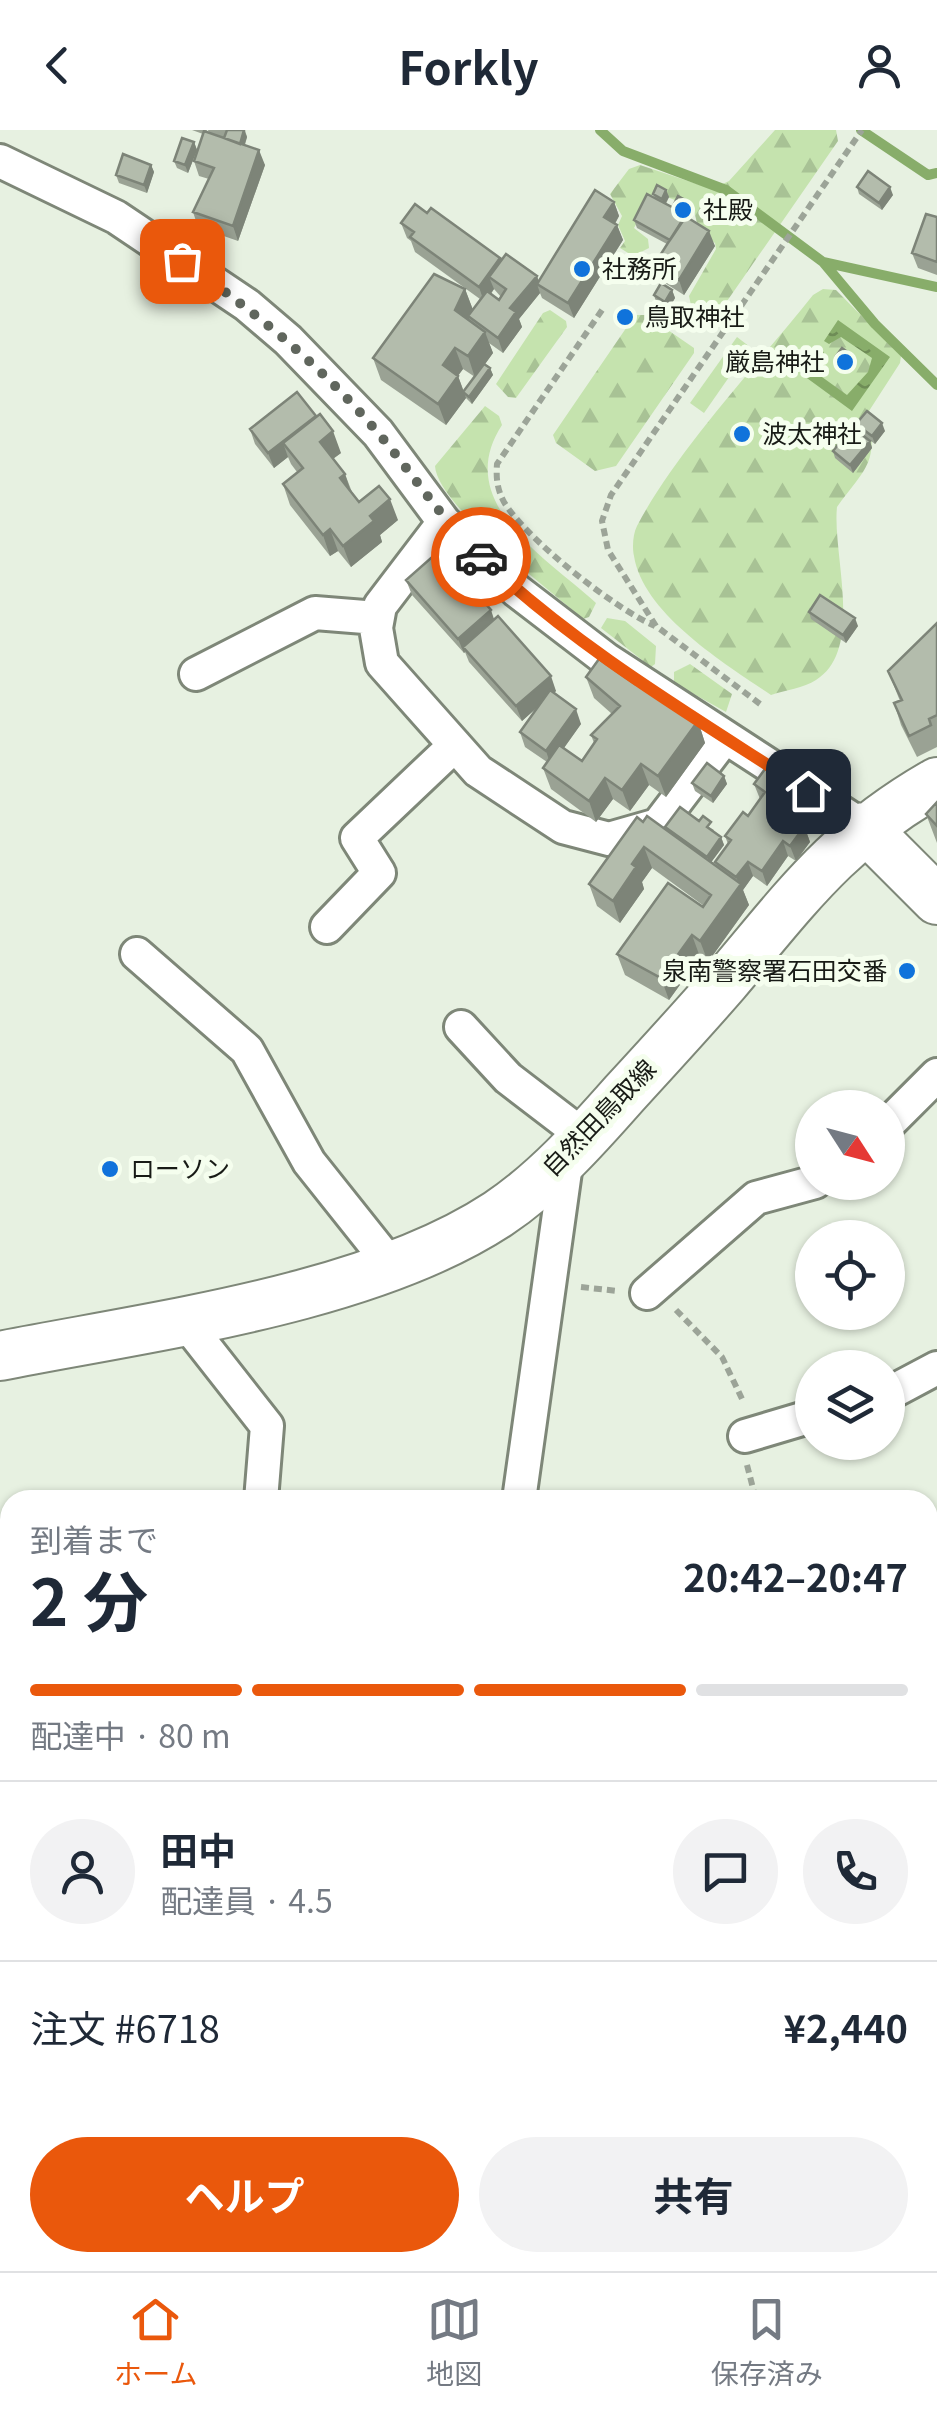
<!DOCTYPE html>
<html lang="ja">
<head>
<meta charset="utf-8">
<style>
	body { margin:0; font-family:Georgia,"Noto Sans JP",serif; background:#f2f2f3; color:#1f2937; height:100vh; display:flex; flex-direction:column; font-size:38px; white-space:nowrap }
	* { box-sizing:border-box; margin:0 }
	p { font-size:32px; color:#747a83 }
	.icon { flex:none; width:55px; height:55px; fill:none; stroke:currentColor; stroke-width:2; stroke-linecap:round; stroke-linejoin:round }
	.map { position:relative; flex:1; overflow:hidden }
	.sheet { position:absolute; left:0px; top:1360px; width:938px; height:782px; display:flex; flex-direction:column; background:#fff; border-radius:30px 30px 0 0; box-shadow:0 2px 8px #0004 }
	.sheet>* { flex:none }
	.needle { width:65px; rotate:126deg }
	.buttons { position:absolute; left:795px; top:960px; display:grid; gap:20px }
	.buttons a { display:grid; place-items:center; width:110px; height:110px; border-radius:50%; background:#fff; box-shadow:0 2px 8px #0004; font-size:50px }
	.pin { position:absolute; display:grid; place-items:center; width:85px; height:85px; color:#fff; margin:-42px; border-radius:20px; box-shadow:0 5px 15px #0006 }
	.courier { position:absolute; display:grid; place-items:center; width:100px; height:100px; margin:-50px; border:8px solid #ea580c; border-radius:50%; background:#fff; color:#222; box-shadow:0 2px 12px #0007 }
	.head em { font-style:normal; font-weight:700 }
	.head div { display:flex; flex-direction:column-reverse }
	.head { display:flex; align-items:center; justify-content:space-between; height:170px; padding:0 30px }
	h1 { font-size:65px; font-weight:700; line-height:75px }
	.bar { display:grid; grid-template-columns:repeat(4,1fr); gap:15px 10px; align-content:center; height:120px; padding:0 30px }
	.bar i { height:12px; border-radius:8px; background:#e0e1e3 }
	.bar .selected { background:#ea580c }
	.bar p { grid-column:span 4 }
	.line { display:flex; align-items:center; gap:25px; padding:0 30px; border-top:2px solid #e0e1e3 }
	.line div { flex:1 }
	.round { display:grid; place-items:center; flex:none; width:105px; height:105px; border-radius:52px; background:#f2f2f3 }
	.cta { display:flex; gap:20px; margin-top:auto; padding:20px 30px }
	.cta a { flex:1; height:115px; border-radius:60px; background:#ea580c; color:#fff; font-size:40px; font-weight:700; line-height:115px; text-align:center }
	.cta a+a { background:#f2f2f3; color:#1f2937 }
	header { display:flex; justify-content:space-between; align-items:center; height:130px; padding:0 30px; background:#fff; font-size:45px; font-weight:700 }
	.dock { display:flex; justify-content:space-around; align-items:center; height:140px; border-top:2px solid #e0e1e3; background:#fff; font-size:28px; color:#747a83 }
	.dock a { display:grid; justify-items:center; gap:5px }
	.dock .selected { color:#ea580c }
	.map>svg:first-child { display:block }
	.green { fill:#c5e3ae }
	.forest { fill:url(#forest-firs) }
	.water { fill:url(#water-ripples) }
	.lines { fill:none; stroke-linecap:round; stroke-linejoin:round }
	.stream { stroke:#88ad6a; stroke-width:10 }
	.street-casing { stroke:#7e8778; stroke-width:38 }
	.secondary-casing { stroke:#7e8778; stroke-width:52 }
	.path { stroke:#9ca498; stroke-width:6; stroke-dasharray:8 5; stroke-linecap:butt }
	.street { stroke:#fff; stroke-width:32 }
	.secondary { stroke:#fff; stroke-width:48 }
	.wall { fill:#9aa294; fill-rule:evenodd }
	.shaded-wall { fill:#7d8478 }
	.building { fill:#b3bcac; stroke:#7d8478; stroke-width:2.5 }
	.done { stroke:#60665d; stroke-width:10; stroke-dasharray:0 18 }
	.route { stroke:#ea580c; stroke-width:12 }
	.poi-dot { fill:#1073db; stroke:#f5feee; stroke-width:4 }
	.labels { text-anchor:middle; stroke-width:10; stroke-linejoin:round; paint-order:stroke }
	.poi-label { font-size:25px; fill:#181b16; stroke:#f5feee; text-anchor:start }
	.street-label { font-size:25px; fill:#181b16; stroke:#f5feee }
</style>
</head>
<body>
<header><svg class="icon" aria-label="back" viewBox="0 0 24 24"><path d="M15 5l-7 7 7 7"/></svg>Forkly<svg class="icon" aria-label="person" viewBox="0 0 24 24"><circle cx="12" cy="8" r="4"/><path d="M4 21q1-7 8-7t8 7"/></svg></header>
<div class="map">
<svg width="937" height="2141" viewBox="0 0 937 2141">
	<defs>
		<pattern id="forest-firs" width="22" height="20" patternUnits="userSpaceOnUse" patternTransform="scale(2.5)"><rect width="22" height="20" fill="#c5e3ae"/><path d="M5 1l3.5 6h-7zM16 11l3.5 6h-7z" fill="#a8c295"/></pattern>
		<pattern id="water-ripples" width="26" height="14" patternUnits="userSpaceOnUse" patternTransform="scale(2.5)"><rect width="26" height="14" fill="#88ad6a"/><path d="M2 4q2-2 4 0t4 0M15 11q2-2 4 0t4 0" fill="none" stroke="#6e8c56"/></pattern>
	</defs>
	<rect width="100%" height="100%" fill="#e7f1e1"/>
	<path class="green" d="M737 207 750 217 704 283 690 273Z"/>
	<path class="forest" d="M775 0H836L838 11 707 200 694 189 689 166 716 119 715 113 699 101 693 77 654 62 634 98 648 109 649 118 633 126 620 118 625 111 618 95 622 86 610 64 629 39 640 35 712 59 729 51Z
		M823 159 836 160 901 226 900 233 869 281C877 335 868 335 837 377 832 424 865 520 816 550 804 558 785 560 771 565 727 535 643 484 634 426 632 417 633 404 637 396 676 321 759 233 813 165Z
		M550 180 566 191 567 197 516 268 508 267 496 254 543 183Z
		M635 185H646L694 218V223L616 336 595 341 556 313 553 305Z
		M485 276 499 286 502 295C452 372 545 427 596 473L589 487 583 489C551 461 437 375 435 336Z
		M607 488 625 491 656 516 655 534 651 537 601 498Z
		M690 534 732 564 726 582 674 553V542Z"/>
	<path class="water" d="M838 190 890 227 852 281 800 243 818 219 824 222 815 242 847 265 868 242 872 228 841 207 829 214 824 211Z"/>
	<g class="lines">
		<path class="stream" d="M600 0 623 21 726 60 823 132 875 194 937 255
			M861 0 928 45 937 43
			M823 132 937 157"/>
		<g class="street-casing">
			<path id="street" d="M0 31 116 87 247 175 288 210 378 303 444 392 517 461 607 530 864 697
				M444 392 380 476 376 498 382 533 478 641 563 697 609 709 658 695 725 607
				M196 544 315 483 377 488
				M327 797 379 743 357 708 455 615
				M137 824 247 920 309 1032 391 1135
				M461 897 508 948 585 1007
				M888 994 937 945
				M647 1163 756 1068 815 1052
				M183 1189 267 1296 261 1370
				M888 1264 937 1238
				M745 1306 812 1286
				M519 1370 567 1027
				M0 1502 10 1515
				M0 1616 10 1607
				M0 1963 10 1971
				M220 2132 231 2141
				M342 2141 348 2132"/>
		</g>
		<g class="secondary-casing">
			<path id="secondary" d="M864 697 937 770
				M0 1226C152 1196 369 1169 498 1084 546 1052 586 1007 624 964 658 927 692 890 725 852 797 767 837 709 937 652"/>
		</g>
		<path class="path" d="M602 180 497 334C496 348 497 359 504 372 526 409 615 479 655 496
			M760 574 656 496 608 420 602 391 611 365 862 0
			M581 1157 618 1161
			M676 1180 722 1227 744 1273
			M747 1335 756 1370"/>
		<use href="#street" class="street"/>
		<use href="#secondary" class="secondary"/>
	</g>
	<path class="wall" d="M192 0H207L206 2 209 3 208 0H245L247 7 245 15 265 35 238 111 198 97 193 82 209 49 199 46 194 31 203 4Z
		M194 12 197 20 188 43 177 38 174 31Z
		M151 35 154 42 147 63 119 53 116 45Z
		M857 57 893 65 882 80 859 64Z
		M666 60 669 67 666 74 675 79 674 74 690 79 687 85 688 87 715 116 684 165 660 150 654 135 667 114 637 98 634 90 655 68 653 64Z
		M614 72 619 86 615 94 617 95 623 110 574 188 542 168 540 163 519 189 522 197 503 223 489 213 493 223 485 234 490 238 493 245 472 274 466 268 446 295 381 250 373 228 465 159 473 180 480 169 415 122 411 111 407 108 401 93 427 83 500 128 501 130 537 146 539 151ZM494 159 501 167 499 170 491 164ZM463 239 475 247 464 262 458 246Z
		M937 87V145L918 138 912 123Z
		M672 160 675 168 668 180 656 172 654 165Z
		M856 294 885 301 875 314 859 302Z
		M250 299 341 323 333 329 345 344 352 362 359 372 398 390 380 405 382 412 351 437 338 421 330 426 290 375 283 354 297 342 291 334 288 327 274 338 255 314Z
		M870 311 872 318 853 343 835 328 833 321Z
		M406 450 495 489 556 561 554 563 581 594 564 618 582 631 594 613 591 605 612 584 594 568 586 547 635 554 698 591 705 613 666 667 649 655 630 681 613 669 596 692 551 659 543 638 547 632 525 617 520 602 537 577 522 591 469 532 465 522 464 523 412 465Z
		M809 482 858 496 846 513 811 489Z
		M937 493V617L917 627 901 595 894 573 900 571 888 541Z
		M724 646 727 654 713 673 695 661 692 653Z
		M754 654 810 671 816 686 806 701 810 712 796 731 788 726 767 756 753 746 743 760 749 775 708 832 700 827 669 870 625 845 617 824 704 776 652 738 642 752 644 759 620 793 597 776 589 754 643 692 666 700 665 697 699 691 714 700 713 701 721 707 724 715 711 732 717 736 715 732 728 714 725 706 748 686 760 669Z
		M937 672V713L926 684Z"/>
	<path class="shaded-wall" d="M244 0 247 7 242 22 240 14Z
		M194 12 197 20 188 43 185 35Z
		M259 20 265 35 238 111 233 96Z
		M151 35 154 42 147 63 144 55Z
		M890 57 893 65 882 80 879 73Z
		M666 60 669 67 664 76 662 69Z
		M687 71 690 79 687 85 690 93 683 79Z
		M614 72 619 86 610 102 604 87Z
		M617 95 623 110 574 188 568 173Z
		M709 101 715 116 684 165 679 150Z
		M500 128 506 143 489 147 494 159 484 172 479 157Z
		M537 146 540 156 537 154 540 163 519 189 522 197 503 223 498 208 510 178Z
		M465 159 473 180 463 201 455 180Z
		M672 160 675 168 668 180 665 172Z
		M485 202 493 223 475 248 468 226Z
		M455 218 463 239 450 256 443 235Z
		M849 223 851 230 845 239 843 231Z
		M490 238 493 245 472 274 469 267Z
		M458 246 466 268 446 295 438 274Z
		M316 286 321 301 283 313 288 327 274 338 268 323Z
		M882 293 885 301 875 314 872 306Z
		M333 301 341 323 327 333 320 312Z
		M870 311 872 318 853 343 850 335Z
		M345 344 352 365 340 348Z
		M390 369 398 390 380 405 382 412 351 437 343 416 370 386Z
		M330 399 338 421 330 426 323 405Z
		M491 480 496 495 463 517 465 522 464 523 458 509Z
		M855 488 858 496 846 513 843 505Z
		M551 546 556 561 522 591 516 576Z
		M576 579 581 594 551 636 546 621Z
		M698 591 705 613 666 667 658 646Z
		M641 634 649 655 630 681 622 660Z
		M724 646 727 654 713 673 711 666Z
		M605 648 613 669 596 692 589 671Z
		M810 671 816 686 806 701 810 712 796 731 790 716 797 692Z
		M721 707 724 715 710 734 707 727Z
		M783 711 788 726 767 756 762 741Z
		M644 717 652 738 642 752 644 759 620 793 613 771 632 734Z
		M748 732 753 746 743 760 749 775 708 832 700 811 740 756 736 747Z
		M692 805 700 827 669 870 661 848Z"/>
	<path class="building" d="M227 0H244L240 14 224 8Z
		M204 1 259 20 233 96 193 82 214 38 194 31Z
		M182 8 194 12 185 35 174 31Z
		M123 24 151 35 144 55 116 45Z
		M868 41 890 57 879 73 857 57Z
		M657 55 666 60 662 69 653 64Z
		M595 60 614 72 604 87 617 95 568 173 537 154Z
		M647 64 687 85 670 110 634 90Z
		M678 66 687 71 683 79 674 74Z
		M415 74 427 83 431 78 500 128 479 157 410 107 414 102 401 93Z
		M926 84 937 87V132L912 123Z
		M685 86 709 101 679 150 654 135Z
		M506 124 537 146 510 178 516 182 498 208 468 186 487 161 499 170 506 159 489 147Z
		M434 144 465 159 455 180 485 202 468 226 455 218 443 235 458 246 438 274 373 228Z
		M661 153 672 160 665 172 654 165Z
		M842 218 849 223 843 231 836 226Z
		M484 234 490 238 469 267 463 262Z
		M297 262 316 286 268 323 250 299Z
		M867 281 882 293 872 306 856 294Z
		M320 284 333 301 320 312 345 344 340 348 359 372 379 356 390 369 370 386 374 391 343 416 330 399 323 405 283 354 303 338 283 313Z
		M852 297 870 311 850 335 833 321Z
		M439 421 491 480 458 509 406 450Z
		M820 465 855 488 843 505 809 482Z
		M498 486 551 546 516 576 463 517Z
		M937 493V585L929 589 931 595 909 606 894 573 902 570 888 541Z
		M599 529 635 554 639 549 698 591 658 646 641 634 622 660 605 648 589 671 543 638 559 615 582 631 597 609 591 605 620 576 586 547Z
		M550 560 576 579 546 621 520 602Z
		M707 633 724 646 711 666 692 653Z
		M765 639 810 671 797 692 804 697 790 716 783 711 762 741 748 732 736 747 715 732 731 710 725 706 743 682 748 686 765 662 754 654Z
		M937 672V696L926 684Z
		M680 677 699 691 703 686 711 692 707 697 721 707 707 727 665 697Z
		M647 686 741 754 700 811 692 805 661 848 617 824 668 753 703 777 711 765 644 717 632 734 636 737 613 771 589 754 637 687 643 692Z"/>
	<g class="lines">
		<path class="done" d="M182 131C254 181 321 235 378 303 414 345 441 389 481 427"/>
		<path class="route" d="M481 427C579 520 696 588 808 661"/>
	</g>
	<g class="poi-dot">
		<circle cx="683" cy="80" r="10"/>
		<circle cx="582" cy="139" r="10"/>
		<circle cx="625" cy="187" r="10"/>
		<circle cx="845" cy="232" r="10"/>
		<circle cx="742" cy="304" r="10"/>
		<circle cx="907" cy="841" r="10"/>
		<circle cx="110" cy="1039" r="10"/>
	</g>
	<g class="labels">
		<g class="poi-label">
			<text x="703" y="89">社殿</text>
			<text x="602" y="148">社務所</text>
			<text x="645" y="196">鳥取神社</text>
			<text x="825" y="241" text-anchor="end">厳島神社</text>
			<text x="762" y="313">波太神社</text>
			<text x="887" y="850" text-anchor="end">泉南警察署石田交番</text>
			<text x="130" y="1048">ローソン</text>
		</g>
		<g class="street-label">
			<text transform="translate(599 988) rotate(-46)" y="9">自然田鳥取線</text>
		</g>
	</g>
</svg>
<div class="buttons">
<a><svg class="needle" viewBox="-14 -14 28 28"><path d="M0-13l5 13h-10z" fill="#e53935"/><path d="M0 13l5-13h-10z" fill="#747a83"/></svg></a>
<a><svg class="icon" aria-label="locate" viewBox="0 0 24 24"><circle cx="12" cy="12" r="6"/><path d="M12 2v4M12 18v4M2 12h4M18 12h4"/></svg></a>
<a><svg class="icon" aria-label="layers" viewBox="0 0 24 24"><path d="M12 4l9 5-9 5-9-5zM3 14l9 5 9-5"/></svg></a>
</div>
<div class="pin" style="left:182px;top:131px;background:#ea580c"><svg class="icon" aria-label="bag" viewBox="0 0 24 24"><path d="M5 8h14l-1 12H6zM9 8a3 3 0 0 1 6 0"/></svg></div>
<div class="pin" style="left:808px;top:661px;background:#1f2937"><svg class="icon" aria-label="home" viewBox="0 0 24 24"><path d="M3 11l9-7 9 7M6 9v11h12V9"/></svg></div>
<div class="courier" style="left:481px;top:427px"><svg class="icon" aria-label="car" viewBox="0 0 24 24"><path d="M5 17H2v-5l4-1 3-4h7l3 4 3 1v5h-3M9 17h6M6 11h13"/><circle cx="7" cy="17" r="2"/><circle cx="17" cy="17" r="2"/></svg></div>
<section class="sheet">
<div class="head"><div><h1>2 分</h1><p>到着まで</p></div><em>20:42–20:47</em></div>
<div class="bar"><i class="selected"></i><i class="selected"></i><i class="selected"></i><i></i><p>配達中 · 80 m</p></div>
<div class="line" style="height:180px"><a class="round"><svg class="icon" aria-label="person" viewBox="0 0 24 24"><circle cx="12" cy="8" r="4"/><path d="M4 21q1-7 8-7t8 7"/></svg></a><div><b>田中</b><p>配達員 · 4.5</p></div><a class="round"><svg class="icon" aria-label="chat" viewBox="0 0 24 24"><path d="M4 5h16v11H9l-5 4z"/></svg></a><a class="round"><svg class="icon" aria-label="phone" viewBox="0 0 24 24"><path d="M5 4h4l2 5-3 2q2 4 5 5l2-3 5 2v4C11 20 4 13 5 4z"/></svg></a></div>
<div class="line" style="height:130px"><div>注文 #6718</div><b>¥2,440</b></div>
<div class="cta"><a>ヘルプ</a><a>共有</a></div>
</section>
</div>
<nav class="dock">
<a class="selected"><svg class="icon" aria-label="home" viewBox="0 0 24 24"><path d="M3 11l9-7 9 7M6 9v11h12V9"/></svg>ホーム</a>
<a><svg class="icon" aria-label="map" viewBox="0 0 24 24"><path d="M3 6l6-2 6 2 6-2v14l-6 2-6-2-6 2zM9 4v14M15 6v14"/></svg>地図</a>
<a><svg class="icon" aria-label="saved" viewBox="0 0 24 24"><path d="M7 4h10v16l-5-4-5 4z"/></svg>保存済み</a>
</nav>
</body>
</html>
